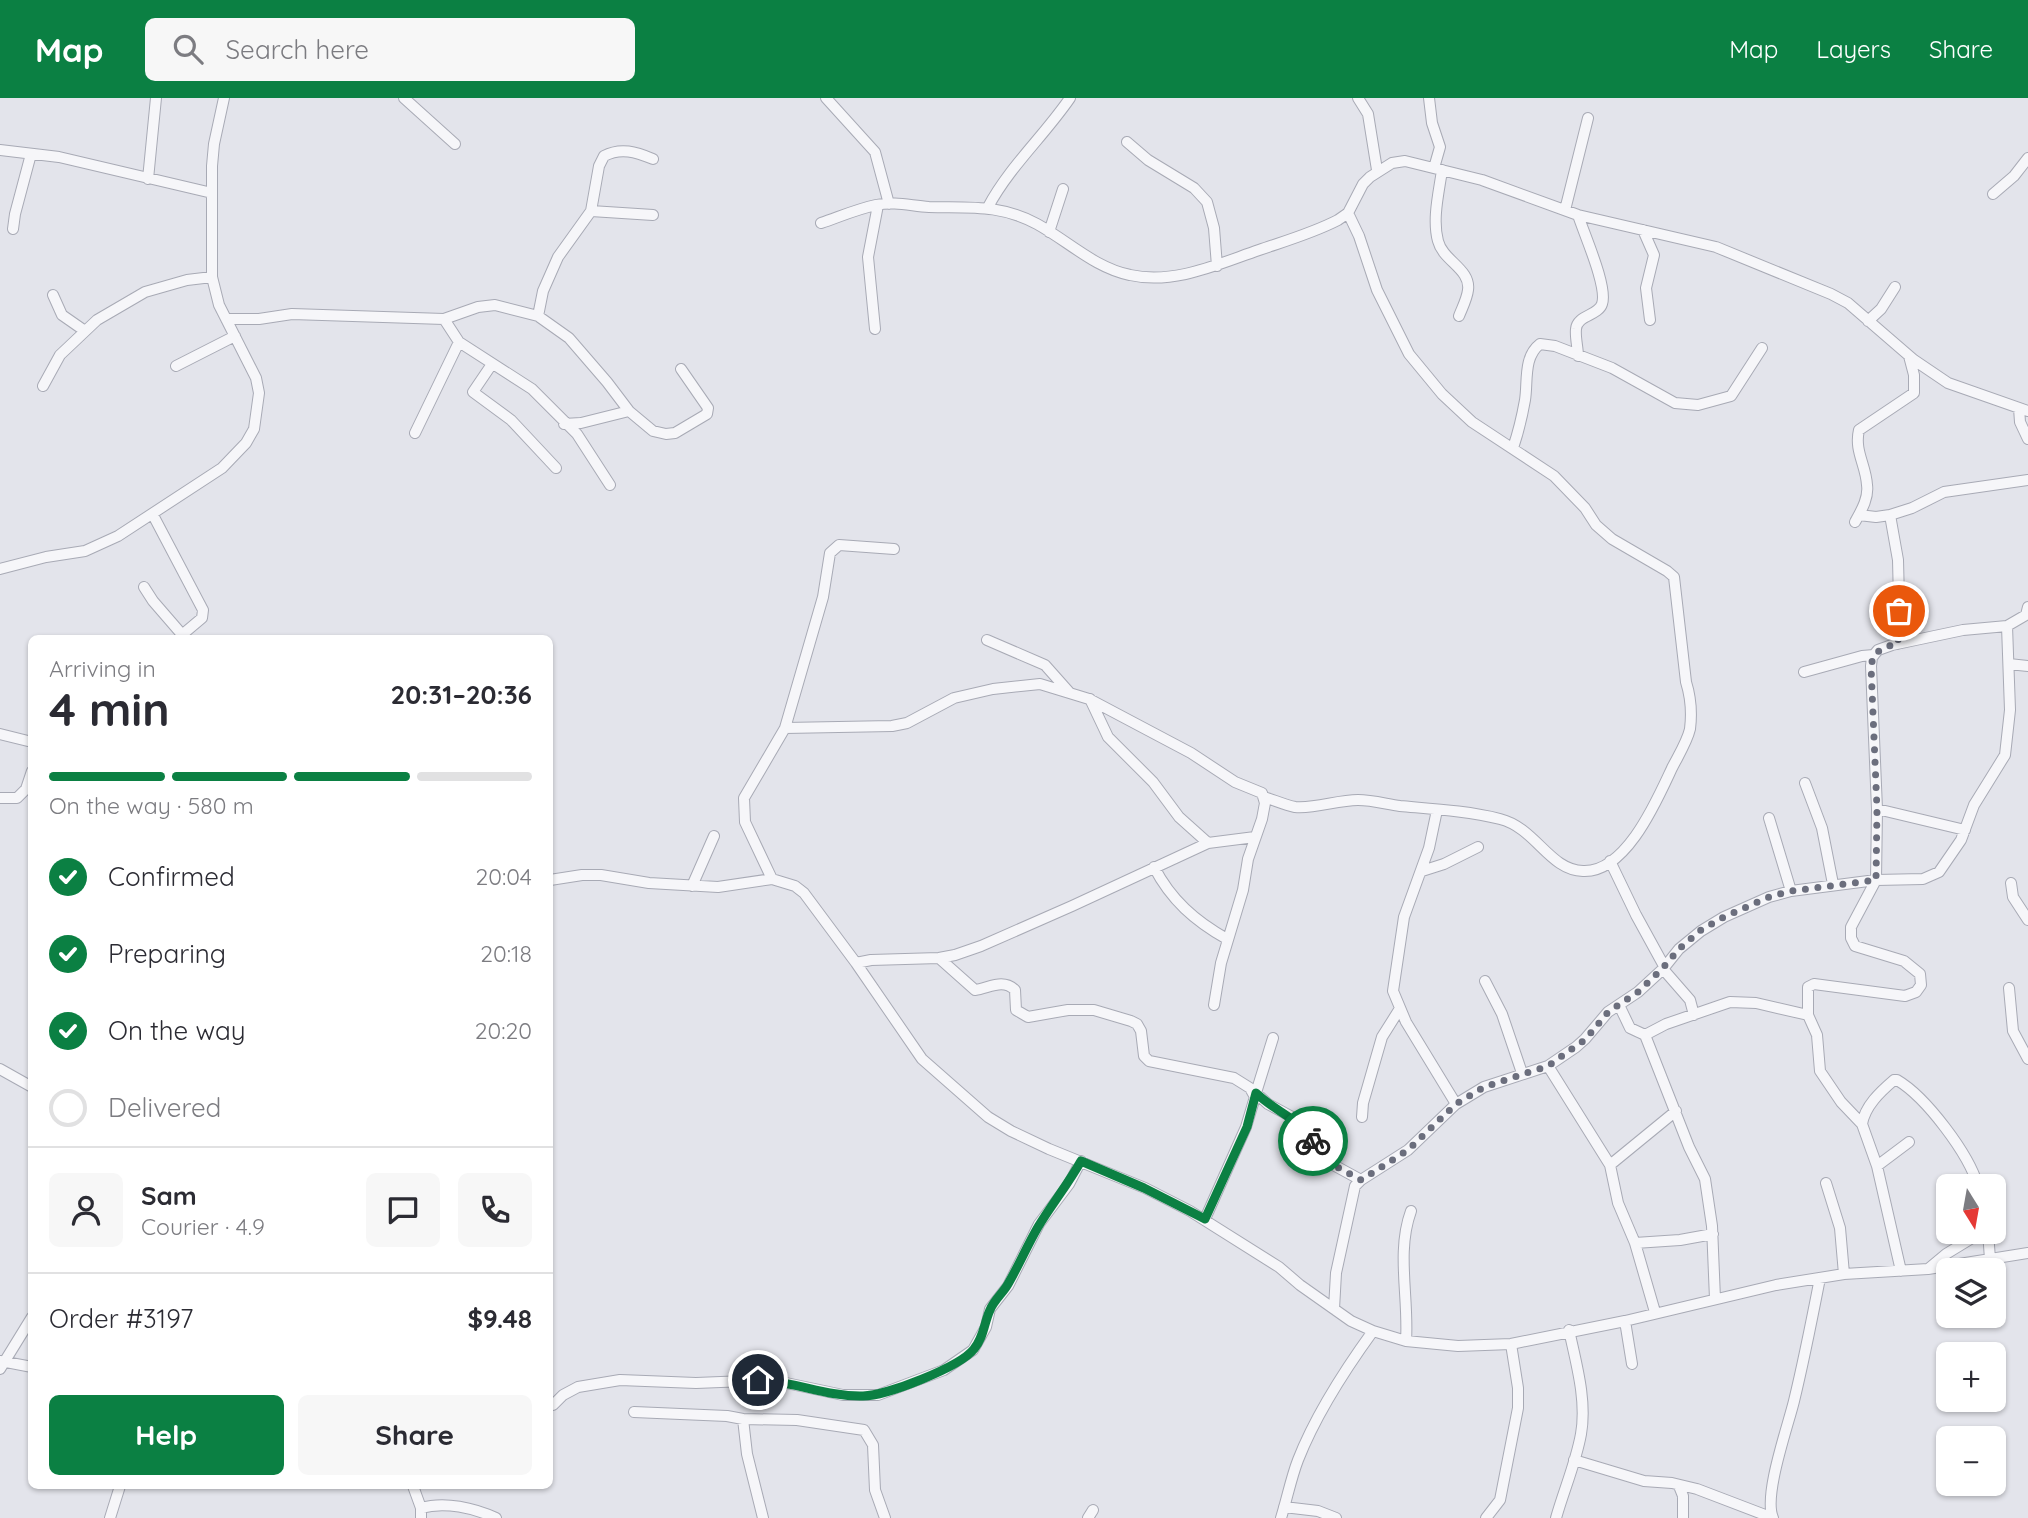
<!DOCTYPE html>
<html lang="en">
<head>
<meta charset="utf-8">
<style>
	body { margin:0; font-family:Quicksand,sans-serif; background:#f7f7f7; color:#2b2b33; height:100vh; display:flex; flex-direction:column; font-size:26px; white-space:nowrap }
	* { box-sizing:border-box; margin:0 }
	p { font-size:23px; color:#7c7c81 }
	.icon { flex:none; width:38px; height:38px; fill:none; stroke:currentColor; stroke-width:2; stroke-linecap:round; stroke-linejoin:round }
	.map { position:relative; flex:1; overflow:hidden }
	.details { position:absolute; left:28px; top:537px; width:525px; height:854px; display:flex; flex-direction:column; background:#fff; border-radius:10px; box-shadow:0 2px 5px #0004 }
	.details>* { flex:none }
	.needle { width:46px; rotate:169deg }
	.tools { position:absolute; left:1936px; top:1076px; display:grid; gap:14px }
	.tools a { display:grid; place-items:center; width:70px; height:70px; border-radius:10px; background:#fff; box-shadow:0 2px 5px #0004; font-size:35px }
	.pin { position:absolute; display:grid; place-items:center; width:60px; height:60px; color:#fff; margin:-30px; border:4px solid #fff; border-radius:50%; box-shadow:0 2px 7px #0007 }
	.courier { position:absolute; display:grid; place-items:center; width:70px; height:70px; margin:-35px; border:5px solid #0b8043; border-radius:50%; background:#fff; color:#222; box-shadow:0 2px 9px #0007 }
	.overview em { font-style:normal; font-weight:700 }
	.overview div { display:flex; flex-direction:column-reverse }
	.overview { display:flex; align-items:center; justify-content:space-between; height:119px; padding:0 21px }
	h1 { font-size:46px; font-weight:700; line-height:52px }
	.bar { display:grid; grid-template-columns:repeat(4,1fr); gap:10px 7px; align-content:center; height:84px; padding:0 21px }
	.bar i { height:9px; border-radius:5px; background:#e1e1e2 }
	.bar .selected { background:#0b8043 }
	.bar p { grid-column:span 4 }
	.line { display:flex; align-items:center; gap:18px; padding:0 21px; border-top:2px solid #e1e1e2 }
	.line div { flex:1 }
	.round { display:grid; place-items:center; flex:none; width:74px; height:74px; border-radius:10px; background:#f7f7f7 }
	ol { padding:0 21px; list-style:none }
	li { display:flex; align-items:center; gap:21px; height:77px }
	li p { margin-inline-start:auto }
	li .icon { padding:7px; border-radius:50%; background:#0b8043; color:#fff; stroke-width:4 }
	li:last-child { color:#7c7c81 }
	li i { width:38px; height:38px; border:4px solid #e1e1e2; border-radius:50% }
	.button { display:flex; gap:14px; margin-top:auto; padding:14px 21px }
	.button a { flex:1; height:80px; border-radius:10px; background:#0b8043; color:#fff; font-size:28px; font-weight:700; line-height:80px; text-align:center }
	.button a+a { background:#f7f7f7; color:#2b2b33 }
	header { display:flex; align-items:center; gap:42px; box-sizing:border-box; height:98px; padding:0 35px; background:#0b8043; color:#fff }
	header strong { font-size:33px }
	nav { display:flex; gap:38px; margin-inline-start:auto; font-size:24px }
	.search { width:490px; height:63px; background:#f7f7f7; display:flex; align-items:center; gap:18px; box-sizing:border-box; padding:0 24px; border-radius:10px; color:#7c7c81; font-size:26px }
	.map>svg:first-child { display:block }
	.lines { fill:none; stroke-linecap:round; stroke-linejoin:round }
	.street-casing { stroke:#a8aab5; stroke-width:12 }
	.street { stroke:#f6f6f9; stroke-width:10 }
	.done { stroke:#6b6e7d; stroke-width:7; stroke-dasharray:0 12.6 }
	.route { stroke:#0b8043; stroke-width:9 }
</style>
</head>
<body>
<header>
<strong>Map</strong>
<div class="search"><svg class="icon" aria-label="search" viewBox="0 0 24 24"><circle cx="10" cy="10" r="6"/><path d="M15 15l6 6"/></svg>Search here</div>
<nav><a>Map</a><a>Layers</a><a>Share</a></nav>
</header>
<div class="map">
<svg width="2028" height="1420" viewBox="0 0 2028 1420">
	<rect width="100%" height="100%" fill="#e3e4eb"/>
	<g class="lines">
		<g class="street-casing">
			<path id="street" d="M404 0 455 46
				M826 0 875 54 889 106
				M1358 0 1368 16 1377 72
				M1429 0 1432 25 1440 49 1434 70
				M1127 44 1148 62 1194 90 1207 104 1214 130 1217 168
				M0 52 59 59 212 95
				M1442 72C1439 94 1432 121 1438 143 1443 163 1471 171 1468 192 1467 201 1462 210 1459 218
				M148 81 156 0
				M1993 96 2014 78 2028 60
				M988 109C1010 68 1044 38 1070 0
				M1565 112 1588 20
				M591 113 653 117
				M821 125C839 119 857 111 876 107 895 103 911 108 929 109 970 110 1000 106 1037 126 1068 143 1095 170 1130 177 1174 187 1218 166 1259 152 1285 143 1313 135 1338 122L1348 115 1363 86 1370 79 1392 65 1405 63 1482 82 1578 117 1716 149 1831 196 1848 205 1914 262 1948 285 2028 313
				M13 131 15 116 31 56
				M1643 132 1654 157 1646 190 1650 222
				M1049 134 1063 91
				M53 197 62 217 85 233
				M538 218 543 193 558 159 591 113 599 68 604 58C621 49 636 54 653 61
				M226 221H259L292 216 444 221 478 209 495 207 538 218 569 240 607 284 629 313 653 333 666 336 675 335 707 316 708 310 681 271
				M444 221 459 244 532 291 577 336 610 387
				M1868 223 1881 211 1895 189
				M875 231 868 159 878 107
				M1578 258C1578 250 1575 239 1576 231 1577 217 1598 218 1602 206 1608 189 1584 136 1578 117
				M492 266 473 294 511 322 556 370
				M176 268 235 238
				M43 288 60 257 97 222 145 194 187 182 212 179
				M2019 310 2020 324 2028 341
				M564 326 581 325 629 313
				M415 335 459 244
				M1513 350C1518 335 1522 319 1525 302 1528 284 1523 259 1540 246L1555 248 1612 270 1675 305 1698 307 1731 298 1762 250
				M153 417 203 512 202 520 183 536
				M1859 417 1876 419 1890 417 1912 410 1944 394 2028 382
				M1890 417 1898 462 1899 502 1897 546
				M1855 424C1861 413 1869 400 1867 387 1866 367 1854 353 1859 332L1914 295V277L1909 258
				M0 471 46 459 85 453 118 438 222 370 246 345 254 331 259 295 256 280 219 207 212 179V68L214 46 224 0
				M144 489 153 503 185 540
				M987 542 1045 567 1069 594
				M2009 566 2028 568
				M1804 574 1862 558 1874 557
				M1090 601 1108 639 1153 684 1179 719 1208 745
				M785 630 892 628 907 625 954 600 993 591 1040 586 1089 601 1191 655 1235 684 1262 695 1265 705 1262 721 1248 761 1243 792 1221 865 1214 907
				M0 636 32 644
				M1805 685 1822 730 1833 786
				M1264 699C1274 702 1285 707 1295 709 1315 711 1337 702 1358 702 1372 702 1386 706 1400 708 1433 711 1468 713 1500 721 1536 730 1549 772 1583 773 1626 775 1657 702 1672 670 1678 658 1687 644 1690 631 1692 615 1691 600 1686 584L1674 479 1667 473 1612 441 1596 427 1585 410 1554 378 1472 324 1442 296 1409 256 1377 192 1359 138 1348 115
				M0 700H17L26 691 32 673
				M1877 711 1965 732
				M1437 712 1429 750 1404 819 1393 893 1406 924 1456 1006
				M1769 720 1791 793
				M1610 763 1636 817 1664 868
				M1154 769C1171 802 1195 823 1227 841
				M1422 773 1444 766 1478 749
				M772 781 745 724 744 700 785 630 823 499 830 455 839 447 894 451
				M550 782 582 777H601L649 785 718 789 772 781 795 788 804 795 856 865 922 961 988 1019 1011 1033 1049 1051 1145 1090 1190 1113 1279 1169 1300 1187 1351 1223 1373 1233 1406 1243 1458 1248 1511 1246 1625 1223 1776 1187 1844 1176 1928 1171 2028 1155
				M2011 785 2013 799 2028 822
				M692 788 714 738
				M939 860 975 892C989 890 1003 880 1015 892L1016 912 1028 919 1068 912H1094L1131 923 1137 926 1141 933 1144 958 1149 963 1234 980 1250 990 1255 999 1246 1029 1205 1121
				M856 865 871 862 939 860 955 857 981 848 1072 808 1208 745 1255 739
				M1663 871 1690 902 1694 917
				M1485 883 1502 916 1522 975
				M2009 890 2013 933 2028 961
				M1619 907 1630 930 1645 937 1689 1049 1705 1081 1712 1128 1715 1201
				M1645 937 1666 926 1730 904 1756 905 1808 917
				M1548 968 1610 1067 1618 1105 1635 1145 1655 1214
				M0 971 32 989
				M1256 995 1268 1006 1292 1019 1305 1030 1328 1064 1361 1082
				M1255 998 1273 940
				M1362 1019 1363 1005 1382 939 1399 912
				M1862 1026C1865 1008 1880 994 1894 982H1897C1926 999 1969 1056 1978 1088
				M1610 1067 1676 1013
				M1877 1068 1909 1044
				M1826 1085 1840 1130 1844 1176
				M1988 1134 1990 1161
				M1635 1145 1680 1142 1713 1136
				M1928 1171 1946 1156 1982 1134
				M1901 1173 1877 1068 1862 1026 1841 1004 1820 973 1817 937 1808 917V889L1814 886 1905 898 1916 894 1921 887 1920 876 1904 863 1855 848 1851 840V829L1876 782 1877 711 1871 568 1872 559 1878 552 1892 547 1963 532 2007 528 2026 517 2028 509
				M1334 1211 1336 1175 1355 1088 1361 1082 1408 1052 1456 1006 1484 989 1548 968 1576 949 1585 941 1608 914 1638 894 1663 871 1679 851 1701 833 1724 819 1769 799 1791 793 1876 782 1923 781 1939 774 1961 742 1974 707 2005 657 2010 612 2007 528
				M1625 1223 1632 1266
				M1406 1243C1409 1200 1396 1154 1411 1113
				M0 1263 32 1269
				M0 1271 32 1219
				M553 1307 563 1297 578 1289 620 1282 696 1285 772 1282 843 1297H878L944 1272 973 1252 986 1229 990 1211 1008 1188 1039 1126 1069 1086 1081 1063
				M634 1314 727 1318 743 1321 797 1322 864 1332 873 1347 875 1392 885 1420
				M743 1321 747 1356 763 1420
				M1574 1362 1644 1383 1672 1385 1697 1391 1773 1420
				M413 1388 421 1410V1420
				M1679 1388 1683 1398V1420
				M1284 1409 1318 1413 1336 1420
				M421 1410C445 1403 474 1410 496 1420
				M110 1420 120 1388
				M1088 1420 1093 1412
				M1281 1420C1287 1401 1291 1380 1298 1362 1316 1316 1344 1273 1373 1233
				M1486 1420 1500 1402 1518 1310V1290L1511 1246
				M1556 1420C1564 1392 1576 1364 1581 1336 1587 1302 1576 1265 1569 1232
				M1773 1420C1763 1398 1788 1328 1794 1303 1804 1262 1812 1221 1820 1180"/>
		</g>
		<use href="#street" class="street"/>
	</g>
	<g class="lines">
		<path class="done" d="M1313 1043 1328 1064 1361 1082 1408 1052 1456 1006 1484 989 1548 968 1576 948 1585 942 1608 914 1638 894 1662 871 1679 851 1701 832 1724 819 1769 799 1791 793 1876 782 1877 711 1871 568C1874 552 1883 549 1898 546L1899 513"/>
		<path class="route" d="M758 1282C794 1283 827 1299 863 1298 886 1298 960 1269 974 1251 984 1239 984 1225 990 1212 994 1202 1003 1195 1008 1186 1019 1167 1027 1148 1038 1129 1052 1106 1068 1086 1081 1063L1144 1090 1205 1121 1247 1029 1256 995C1277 1015 1296 1018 1313 1043"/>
	</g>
</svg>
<div class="tools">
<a><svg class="needle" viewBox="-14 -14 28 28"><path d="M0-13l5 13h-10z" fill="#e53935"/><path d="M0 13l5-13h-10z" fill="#7c7c81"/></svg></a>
<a><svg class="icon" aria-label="layers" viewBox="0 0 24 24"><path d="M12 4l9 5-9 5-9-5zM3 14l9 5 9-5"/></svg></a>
<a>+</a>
<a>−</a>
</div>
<div class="pin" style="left:1899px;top:513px;background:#ea580c"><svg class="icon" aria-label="bag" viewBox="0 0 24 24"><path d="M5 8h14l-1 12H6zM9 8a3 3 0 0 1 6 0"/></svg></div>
<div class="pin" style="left:758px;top:1282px;background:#1f2937"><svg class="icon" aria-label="home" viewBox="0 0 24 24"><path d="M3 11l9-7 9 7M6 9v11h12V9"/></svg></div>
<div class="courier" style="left:1313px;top:1043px"><svg class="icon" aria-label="bike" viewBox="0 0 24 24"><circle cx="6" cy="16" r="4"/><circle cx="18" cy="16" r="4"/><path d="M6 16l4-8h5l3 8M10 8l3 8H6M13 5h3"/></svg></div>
<section class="details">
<div class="overview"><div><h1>4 min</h1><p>Arriving in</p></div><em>20:31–20:36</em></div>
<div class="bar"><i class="selected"></i><i class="selected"></i><i class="selected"></i><i></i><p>On the way · 580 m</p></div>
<ol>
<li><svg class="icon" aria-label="check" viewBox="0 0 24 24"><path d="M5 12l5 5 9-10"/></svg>Confirmed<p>20:04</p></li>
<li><svg class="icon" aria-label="check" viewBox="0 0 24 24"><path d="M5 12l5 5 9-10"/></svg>Preparing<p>20:18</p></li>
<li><svg class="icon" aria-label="check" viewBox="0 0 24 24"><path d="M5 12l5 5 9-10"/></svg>On the way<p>20:20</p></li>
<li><i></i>Delivered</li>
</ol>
<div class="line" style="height:126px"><a class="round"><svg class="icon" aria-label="person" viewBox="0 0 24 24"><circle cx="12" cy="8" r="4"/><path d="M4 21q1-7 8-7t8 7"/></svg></a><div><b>Sam</b><p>Courier · 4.9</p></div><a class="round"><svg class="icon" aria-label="chat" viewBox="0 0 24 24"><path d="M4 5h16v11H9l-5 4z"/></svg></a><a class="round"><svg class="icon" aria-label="phone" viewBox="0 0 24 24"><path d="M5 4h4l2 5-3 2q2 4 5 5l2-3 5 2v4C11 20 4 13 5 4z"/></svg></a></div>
<div class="line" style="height:91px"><div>Order #3197</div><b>$9.48</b></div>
<div class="button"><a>Help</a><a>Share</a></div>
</section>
</div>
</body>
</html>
